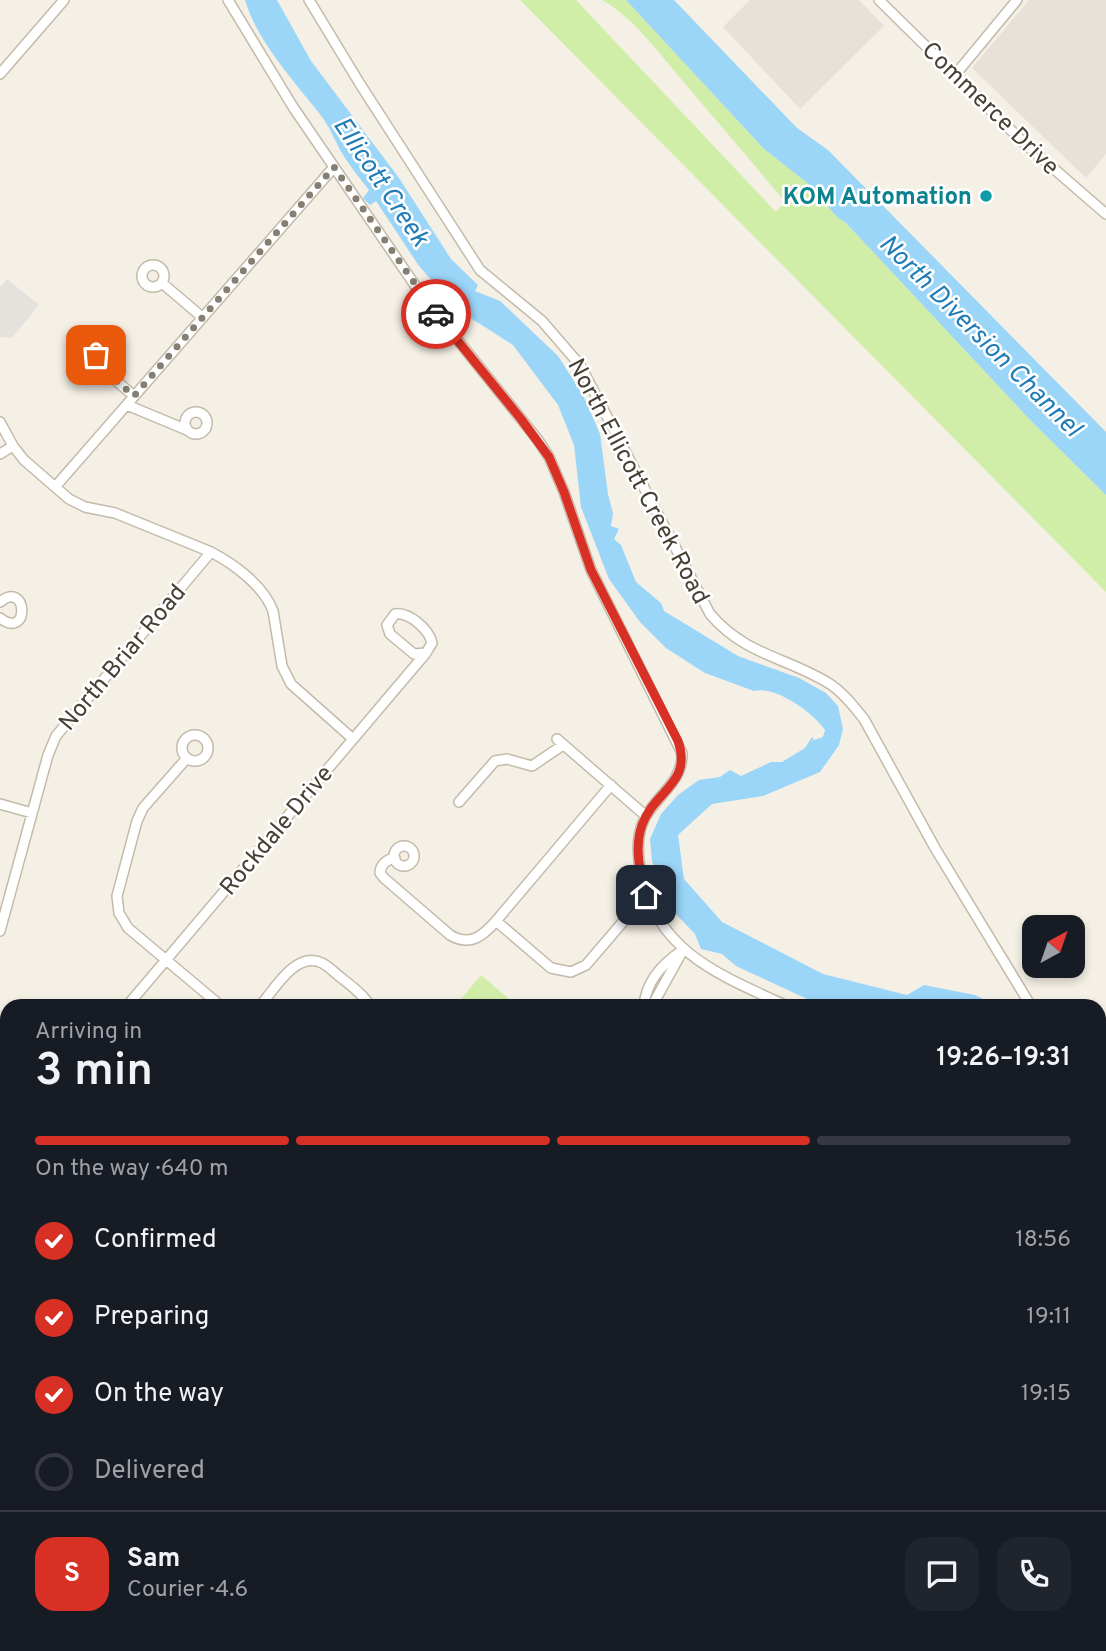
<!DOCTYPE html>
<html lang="en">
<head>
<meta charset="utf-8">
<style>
	body { margin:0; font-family:Overpass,sans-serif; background:#20242c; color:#f1f3f6; height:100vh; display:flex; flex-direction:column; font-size:26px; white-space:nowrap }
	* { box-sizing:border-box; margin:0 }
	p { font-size:23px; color:#9ea1a6 }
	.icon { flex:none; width:38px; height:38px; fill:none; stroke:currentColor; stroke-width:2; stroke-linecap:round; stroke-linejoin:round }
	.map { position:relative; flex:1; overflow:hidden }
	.panel { position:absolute; left:0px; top:999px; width:1106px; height:653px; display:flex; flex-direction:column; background:#171b24; border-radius:21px 21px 0 0; box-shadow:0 4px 10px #0003 }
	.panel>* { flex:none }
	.needle { width:46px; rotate:40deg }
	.fabs { position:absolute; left:1022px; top:915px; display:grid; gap:14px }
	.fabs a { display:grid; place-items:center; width:63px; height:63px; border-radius:14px; background:#171b24; box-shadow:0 4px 10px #0003; font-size:35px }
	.pin { position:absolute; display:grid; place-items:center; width:60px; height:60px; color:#fff; margin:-30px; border-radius:14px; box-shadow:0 4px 10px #0006 }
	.courier { position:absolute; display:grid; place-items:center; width:70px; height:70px; margin:-35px; border:5px solid #d93025; border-radius:50%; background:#fff; color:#222; box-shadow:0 2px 9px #0007 }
	.headline em { font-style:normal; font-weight:600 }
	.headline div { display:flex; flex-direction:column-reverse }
	.headline { display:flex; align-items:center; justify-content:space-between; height:119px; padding:0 35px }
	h1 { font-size:46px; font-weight:600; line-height:52px }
	.bar { display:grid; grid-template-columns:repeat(4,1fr); gap:10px 7px; align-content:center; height:84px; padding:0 35px }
	.bar i { height:9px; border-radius:5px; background:#363941 }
	.bar .current { background:#d93025 }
	.bar p { grid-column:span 4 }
	.line { display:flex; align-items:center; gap:18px; padding:0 35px; border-top:2px solid #363941 }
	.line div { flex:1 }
	.round { display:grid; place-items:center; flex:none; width:74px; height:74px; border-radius:21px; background:#20242c }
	ol { padding:0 35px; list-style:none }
	li { display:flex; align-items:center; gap:21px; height:77px }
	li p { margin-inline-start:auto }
	li .icon { padding:7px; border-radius:50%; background:#d93025; color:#fff; stroke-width:4 }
	li:last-child { color:#9ea1a6 }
	li i { width:38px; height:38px; border:4px solid #363941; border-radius:50% }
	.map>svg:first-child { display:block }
	.industrial { fill:#e7e1da }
	.green { fill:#d1eea9 }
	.parking { fill:#e5e2de }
	.water { fill:#9bd5f8 }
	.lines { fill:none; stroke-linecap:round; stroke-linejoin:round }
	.minor-casing { stroke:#c4baaa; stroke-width:12 }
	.major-casing { stroke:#f1be57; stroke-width:16 }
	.highway-casing { stroke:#ef9e25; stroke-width:18 }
	.minor { stroke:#fff; stroke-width:9 }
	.major { stroke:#ffdd94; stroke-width:12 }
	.highway { stroke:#ffc766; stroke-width:14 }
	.done { stroke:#857e72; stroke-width:7; stroke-dasharray:0 12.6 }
	.route { stroke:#d93025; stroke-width:9 }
	.culture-dot { fill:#0f9aa8; stroke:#fff; stroke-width:2.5 }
	.labels { text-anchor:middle; stroke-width:5; stroke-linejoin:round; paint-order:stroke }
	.street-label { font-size:24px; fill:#484034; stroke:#fff }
	.culture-label { font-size:24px; font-weight:bold; fill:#0d838f; stroke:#fff; text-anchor:end }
	.water-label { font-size:26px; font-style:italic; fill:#207cb7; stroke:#fff }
</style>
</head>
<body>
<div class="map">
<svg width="1106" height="1651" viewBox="0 0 1106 1651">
	<rect width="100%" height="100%" fill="#f5f0e5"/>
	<path class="industrial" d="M750 0H859L884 26 800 109 723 27Z
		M1029 0H1106V154L1086 178 972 68Z"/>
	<path class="green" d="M520 0H576L776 212 785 202C751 161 716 120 681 79 658 52 634 18 602 0H626L764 149 806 182 838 218 846 223 1031 421 1106 495V592Z
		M481 975 517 1006H455Z
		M1099 1318 1106 1322V1434L1099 1442Z
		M1106 1475V1651H996L988 1645H1099V1484Z
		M505 1645H930L925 1651H495Z"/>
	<path class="parking" d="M7 279 39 305 12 338 0 337V287Z"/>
	<path class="water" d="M245 0H277L311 61 399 178 451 259 478 285 475 291 500 301 558 356 583 395 600 434 608 494 613 513 611 526 619 529 614 539 621 545 636 582 661 603 664 611 738 656 799 678 826 693 838 706 843 729 839 745 820 772 763 796 712 804 678 835 684 879 722 922 823 974 907 995 924 985 975 995 998 1006H829L807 999 736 966 722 954 701 949 695 934 669 907 652 861 650 839 661 814 678 795 699 780 720 777 730 770 741 776 771 762H782L805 748 812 737 814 740 823 737 825 730C814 713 775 685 754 691L705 673 666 648 640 622 609 579 581 507 574 445 558 405 513 345 458 310 419 266 376 201 370 205 363 198 369 190C360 179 351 167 343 155 335 141 329 125 319 113 293 80 257 41 245 0Z
		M626 0H674L797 128 828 150 1106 432V495L1031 421 846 223 838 218 806 182 764 149Z
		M251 1645H303L312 1651H248Z
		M383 1645H472L465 1651H374Z"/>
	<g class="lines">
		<g class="minor-casing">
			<path id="minor" d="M228 0 293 107 423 297 538 440 549 457 564 492 591 570 682 753C683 784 654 796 643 822 636 839 638 857 641 875 658 953 722 976 787 1006
				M309 0 360 84 480 270 542 321 580 365 710 614C746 656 787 657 830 684 844 693 854 707 864 719L935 848 1031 1006
				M879 0 1023 142 1106 214
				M0 74 64 0
				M955 75 1017 0
				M142 276a11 11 0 1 1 22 0a11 11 0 1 1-22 0Z
				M162 283 202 317
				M74 354a11 11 0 1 1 22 0a11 11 0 1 1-22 0Z
				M93 361 134 396
				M127 405 187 430
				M185 423a11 11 0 1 1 22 0a11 11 0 1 1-22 0Z
				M0 422 13 446 24 460 69 499 85 507 115 513 211 552C234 564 264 586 273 611L282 666 291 684 353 739
				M0 454 13 446
				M55 487 334 167
				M0 602C28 579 30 641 0 618
				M395 614C409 612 429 629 432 643L426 653 414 654 390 634 387 625Z
				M182 748a13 13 0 1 1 26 0a13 13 0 1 1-26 0Z
				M557 739 646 816
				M187 758 143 808 137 821 117 896 119 913 128 928 221 1006
				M459 802 495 761 507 759 532 766 563 745
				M0 804 32 813
				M394 856a10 10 0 1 1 20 0a10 10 0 1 1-20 0Z
				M395 858C387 859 380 865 380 873L384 878 450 935C470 947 483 936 496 921L611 785
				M496 921 551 968 571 972 586 965 646 895
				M0 931 48 755 56 736 211 552
				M127 1006 426 653
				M260 1006C274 990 296 950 322 963 328 966 334 972 339 976 350 985 363 994 370 1006
				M644 1006C646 981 663 963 683 950L652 1006
				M1099 1119 1106 1128
				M0 1133 7 1134
				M1099 1278 1106 1284
				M0 1313 7 1305
				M0 1423 7 1427
				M0 1561 7 1567
				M100 1645 107 1651
				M983 1645 990 1651
				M169 1651 176 1647 175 1651"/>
		</g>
		<g class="major-casing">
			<path id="major" d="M1099 1461 1106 1453
				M941 1651 946 1645"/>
		</g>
		<g class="highway-casing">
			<path id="highway" d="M1099 1356 1106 1362
				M1099 1488 1106 1486
				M1099 1538 1106 1536
				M1065 1645 1072 1651
				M1081 1645 1088 1651
				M647 1651 659 1645
				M763 1651 776 1645"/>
		</g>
		<use href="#minor" class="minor"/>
		<use href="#major" class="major"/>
		<use href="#highway" class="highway"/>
	</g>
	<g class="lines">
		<path class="done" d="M96 355 93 361 134 396 334 167 436 314"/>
		<path class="route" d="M436 314 521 419 549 457 564 492 591 570 678 741C693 783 654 791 642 825 634 848 640 872 646 895"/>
	</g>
	<circle class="culture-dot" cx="986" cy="196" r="7"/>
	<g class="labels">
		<g class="street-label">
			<text transform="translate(991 108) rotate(44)" y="8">Commerce Drive</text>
			<text transform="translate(639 481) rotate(62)" y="8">North Ellicott Creek Road</text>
			<text transform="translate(122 657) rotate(-50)" y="8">North Briar Road</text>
			<text transform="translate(276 830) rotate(-50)" y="8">Rockdale Drive</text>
		</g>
		<g class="culture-label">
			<text x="972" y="204">KOM Automation</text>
		</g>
		<g class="water-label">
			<text transform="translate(382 181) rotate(56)" y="9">Ellicott Creek</text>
			<text transform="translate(981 335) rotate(45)" y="9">North Diversion Channel</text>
		</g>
	</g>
</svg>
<div class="fabs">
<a><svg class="needle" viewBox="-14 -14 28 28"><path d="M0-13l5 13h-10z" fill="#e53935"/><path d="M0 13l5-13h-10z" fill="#9ea1a6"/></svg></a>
</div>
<div class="pin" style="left:96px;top:355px;background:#ea580c"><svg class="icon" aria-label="bag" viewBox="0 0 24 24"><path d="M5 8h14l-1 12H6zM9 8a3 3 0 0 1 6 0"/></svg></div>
<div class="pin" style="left:646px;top:895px;background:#1f2937"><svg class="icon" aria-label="home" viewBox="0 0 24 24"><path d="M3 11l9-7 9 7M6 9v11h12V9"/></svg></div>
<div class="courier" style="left:436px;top:314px"><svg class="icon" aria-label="car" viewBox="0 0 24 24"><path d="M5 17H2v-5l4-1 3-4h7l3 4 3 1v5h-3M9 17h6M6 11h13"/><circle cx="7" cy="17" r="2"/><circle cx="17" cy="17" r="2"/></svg></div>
<section class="panel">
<div class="headline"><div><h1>3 min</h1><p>Arriving in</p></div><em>19:26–19:31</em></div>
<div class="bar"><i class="current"></i><i class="current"></i><i class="current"></i><i></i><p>On the way · 640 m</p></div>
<ol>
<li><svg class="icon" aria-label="check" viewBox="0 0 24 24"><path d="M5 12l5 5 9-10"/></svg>Confirmed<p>18:56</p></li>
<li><svg class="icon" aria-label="check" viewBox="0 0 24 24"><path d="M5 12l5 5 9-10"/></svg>Preparing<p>19:11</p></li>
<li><svg class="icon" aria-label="check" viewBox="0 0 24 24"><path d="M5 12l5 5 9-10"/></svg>On the way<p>19:15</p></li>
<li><i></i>Delivered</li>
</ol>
<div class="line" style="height:126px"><b class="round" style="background:#d93025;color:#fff">S</b><div><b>Sam</b><p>Courier · 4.6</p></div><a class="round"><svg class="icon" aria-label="chat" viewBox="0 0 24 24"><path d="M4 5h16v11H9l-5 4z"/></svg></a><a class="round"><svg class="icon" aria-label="phone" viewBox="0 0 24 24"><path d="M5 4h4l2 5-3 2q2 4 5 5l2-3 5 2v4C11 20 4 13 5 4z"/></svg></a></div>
</section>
</div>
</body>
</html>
